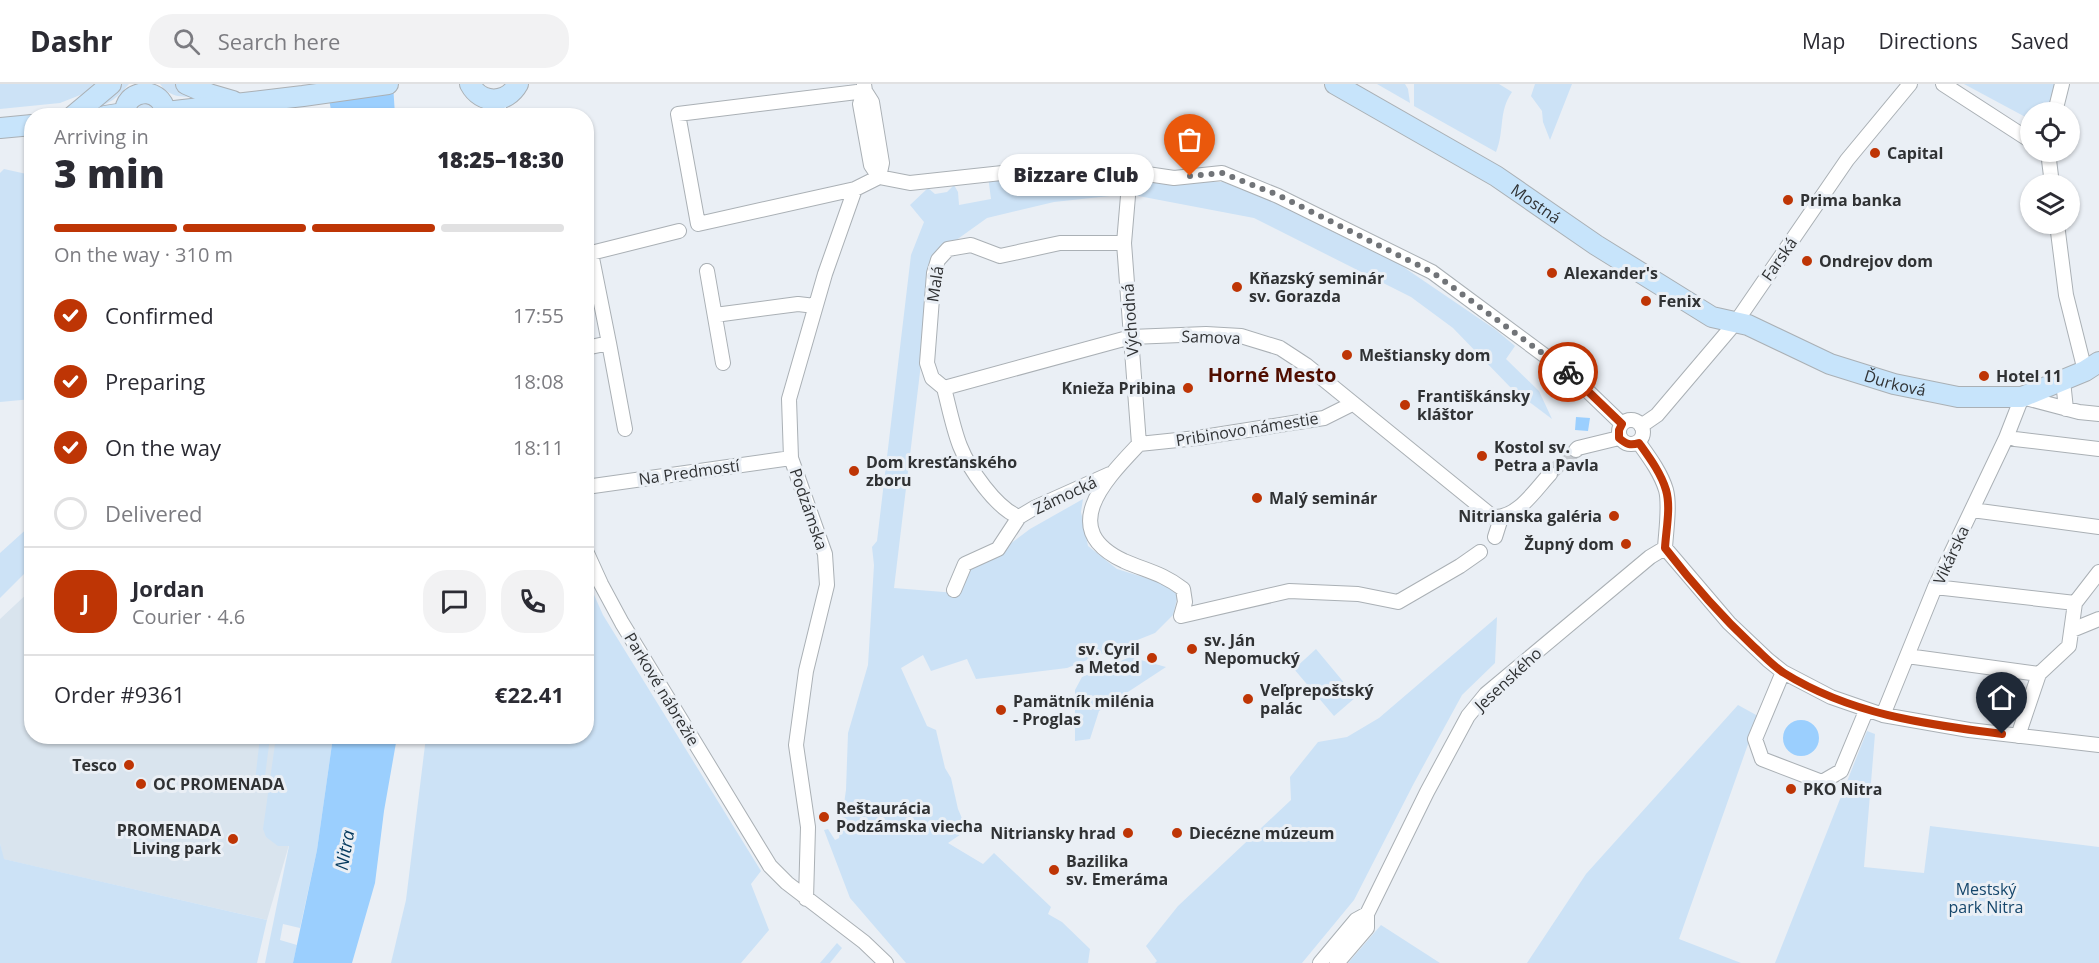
<!DOCTYPE html>
<html lang="en">
<head>
<meta charset="utf-8">
<style>
	body { margin:0; font-family:"Open Sans",sans-serif; background:#f2f2f3; color:#2b2b33; height:100vh; display:flex; flex-direction:column; font-size:22px; white-space:nowrap }
	* { box-sizing:border-box; margin:0 }
	p { font-size:20px; color:#7c7c81 }
	.icon { flex:none; width:33px; height:33px; fill:none; stroke:currentColor; stroke-width:2; stroke-linecap:round; stroke-linejoin:round }
	.map { position:relative; flex:1; overflow:hidden }
	.side { position:absolute; left:24px; top:24px; width:570px; height:636px; display:flex; flex-direction:column; background:#fff; border-radius:24px; box-shadow:0 2px 4px #0004 }
	.side>* { flex:none }
	.controls { position:absolute; left:2020px; top:18px; display:grid; gap:12px }
	.controls a { display:grid; place-items:center; width:60px; height:60px; border-radius:50%; background:#fff; box-shadow:0 2px 4px #0004; font-size:30px }
	.pin { position:absolute; display:grid; place-items:center; width:51px; height:51px; color:#fff; margin:-62px -26px; border-radius:50% 50% 50% 0; rotate:-45deg; box-shadow:0 0 6px #0007 }
	.pin .icon { rotate:45deg }
	.courier { position:absolute; display:grid; place-items:center; width:60px; height:60px; margin:-30px; border:4px solid #be3505; border-radius:50%; background:#fff; color:#222; box-shadow:0 2px 8px #0007 }
	.bubble { position:absolute; height:42px; border-radius:21px; background:#fff; box-shadow:0 2px 4px #0004; font-size:20px; font-weight:800; line-height:42px; text-align:center }
	.summary em { font-style:normal; font-weight:800 }
	.summary div { display:flex; flex-direction:column-reverse }
	.summary { display:flex; align-items:center; justify-content:space-between; height:102px; padding:0 30px }
	h1 { font-size:39px; font-weight:800; line-height:45px }
	.bar { display:grid; grid-template-columns:repeat(4,1fr); gap:9px 6px; align-content:center; height:72px; padding:0 30px }
	.bar i { height:8px; border-radius:4px; background:#e1e1e2 }
	.bar .selected { background:#be3505 }
	.bar p { grid-column:span 4 }
	.line { display:flex; align-items:center; gap:15px; padding:0 30px; border-top:2px solid #e1e1e2 }
	.line div { flex:1 }
	.round { display:grid; place-items:center; flex:none; width:63px; height:63px; border-radius:24px; background:#f2f2f3 }
	ol { padding:0 30px; list-style:none }
	li { display:flex; align-items:center; gap:18px; height:66px }
	li p { margin-inline-start:auto }
	li .icon { padding:6px; border-radius:50%; background:#be3505; color:#fff; stroke-width:4 }
	li:last-child { color:#7c7c81 }
	li i { width:33px; height:33px; border:3px solid #e1e1e2; border-radius:50% }
	header { display:flex; align-items:center; gap:36px; box-sizing:border-box; height:84px; padding:0 30px; background:#fff; border-bottom:2px solid #e1e1e2 }
	header strong { font-size:28px }
	nav { display:flex; gap:33px; margin-inline-start:auto; font-size:21px }
	.search { width:420px; height:54px; background:#f2f2f3; display:flex; align-items:center; gap:15px; box-sizing:border-box; padding:0 21px; border-radius:24px; color:#7c7c81; font-size:22px }
	.map>svg:first-child { display:block }
	.built { fill:#d9e4ee }
	.green { fill:#cce2f6 }
	.water { fill:#9bcffe }
	.lines { fill:none; stroke-linecap:round; stroke-linejoin:round }
	.street-tunnel { stroke:#c5c9ce; stroke-width:14; stroke-dasharray:14 7; stroke-linecap:butt }
	.street-casing { stroke:#aab0b5; stroke-width:16 }
	.secondary-casing { stroke:#aab0b5; stroke-width:22 }
	.street { stroke:#fff; stroke-width:14 }
	.secondary { stroke:#c7e4fb; stroke-width:20 }
	.done { stroke:#717478; stroke-width:6; stroke-dasharray:0 10.8 }
	.route { stroke:#be3505; stroke-width:8 }
	.poi-dot { fill:#be3505; stroke:#eaeff5; stroke-width:2 }
	.labels { text-anchor:middle; stroke-width:6; stroke-linejoin:round; paint-order:stroke }
	.poi-label { font-size:16px; font-weight:bold; fill:#303234; stroke:#eaeff5; text-anchor:start }
	.street-label { font-size:16px; fill:#303234; stroke:#eaeff5 }
	.park-label { font-size:16px; fill:#15466b; stroke:#eaeff5 }
	.water-label { font-size:18px; font-style:italic; fill:#03395d; stroke:#eaeff5 }
	.quarter-label { font-size:20px; font-weight:bold; fill:#500e00; stroke:#eaeff5 }
</style>
</head>
<body>
<header>
<strong>Dashr</strong>
<div class="search"><svg class="icon" aria-label="search" viewBox="0 0 24 24"><circle cx="10" cy="10" r="6"/><path d="M15 15l6 6"/></svg>Search here</div>
<nav><a>Map</a><a>Directions</a><a>Saved</a></nav>
</header>
<div class="map">
<svg width="2099" height="879" viewBox="0 0 2099 879">
	<rect width="100%" height="100%" fill="#eaeff5"/>
	<path class="built" d="M31 506 32 652 305 653 289 761 267 836 3 775 0 759V535Z"/>
	<path class="green" d="M0 0H108L60 19 0 25Z
		M118 0H129C118 13 111 20 93 24Z
		M160 0H177L196 13C181 13 169 13 160 0Z
		M1377 0H1405L1408 5 1410 19Z
		M1414 0H1499L1512 8C1498 28 1505 46 1496 68L1414 22Z
		M1535 0H1572L1550 56 1543 38 1542 27 1531 12Z
		M1964 0H2056L2050 28H2031V36Z
		M148 18 155 24 156 31H134C135 21 138 20 148 18Z
		M4 85 31 91 32 315 0 318V89Z
		M1110 91 1166 98H1223L1267 115 1399 180 1496 246 1515 262 1506 275 1539 307 1552 335 1512 305 1453 244 1411 213 1254 134 1128 110 1054 118 987 134 934 172 894 504 956 509 970 483 1001 467 1030 445 1083 415 1081 428 1088 462 1117 485 1162 499 1178 511 1173 531 1155 549 1067 584 976 595 967 575 931 587 923 571 901 584 927 642 936 646 945 684 951 694 958 725 967 746 948 759 983 780 994 769 1051 823 1048 830 1062 838 1090 865 1088 879H906L850 814 824 746 828 745 835 756 839 754 846 706 848 649 868 581 874 481 872 463 877 457 911 171 924 138 910 121 928 104 935 110 947 108 954 101 958 108 959 121 991 115 988 92Z
		M31 441V483L0 514V469Z
		M587 495 603 531 761 787 751 800 769 846 741 879H391L406 816 426 653 586 652Z
		M1497 533 1495 579 1462 611 1414 699 1354 816 1302 879H1155L1157 877 1146 862 1178 822 1291 716 1290 693 1318 658 1347 653 1379 634Z
		M1316 565 1356 613 1334 632 1294 585Z
		M1130 573 1166 583 1099 627 1090 655 1075 657V606L1082 593Z
		M1738 621 1758 632 1679 855 1741 879H1527L1586 790Z
		M1867 647 1875 650 1864 783 1924 789 1930 742 2099 763V879H1775Z
		M260 653H270L263 708 254 706Z
		M276 653H333L317 766 300 844 283 840 280 856 297 861 293 879H265L289 762H278L266 753 263 745Z
		M0 759 4 775 267 836 257 879H0Z
		M1381 841 1440 879H1348Z
		M837 859 842 864 830 879H820Z"/>
	<path class="water" d="M326 0H393L395 31H332Z
		M1576 333 1590 334 1588 347 1575 346Z
		M1783 654a18 18 0 1 1 36 0a18 18 0 1 1-36 0Z
		M333 653H397L384 727 375 799 352 879H293L317 766Z"/>
	<g class="lines">
		<path class="street-tunnel" d="M1550 390 1576 366"/>
		<g class="street-casing">
			<path id="street" d="M864 0 865 7 872 18 882 79 879 93
				M1943 0 2031 57
				M865 7 678 30 698 140 855 105 879 93 910 99 1058 83 1120 86 1174 94 1222 89 1278 112 1432 188 1571 291 1622 340
				M865 7 860 20 871 81 879 93
				M498 16 500 32
				M2055 28 2062 0
				M2048 68 2052 100
				M1128 112 1124 159 1139 360
				M2057 140 2066 211 2085 287
				M707 187 723 279
				M715 231 798 220 815 222
				M609 259 591 169 679 147
				M586 264 609 259 625 345
				M2063 297 2066 325
				M944 304 1131 253 1206 250 1241 252 1280 264 1306 281 1493 433C1517 435 1535 406 1550 390
				M944 304 932 294 927 279 934 189 938 176 948 165 971 161 1000 172 1060 159H1124
				M944 304C949 323 953 344 960 362 969 385 996 424 1019 433L1034 424 1110 390
				M1619 348a12 12 0 1 1 24 0a12 12 0 1 1-24 0Z
				M1641 342 1657 331 1736 238 1847 76 1910 0
				M2015 355 2099 365
				M1639 359C1649 373 1661 389 1666 406 1670 421 1666 447 1665 464
				M1139 360C1106 395 1056 445 1124 477 1147 487 1162 489 1183 505L1185 518 1181 532 1289 507 1358 510 1398 518 1460 482 1480 468
				M1139 360 1197 354 1324 334 1352 320
				M1576 366 1578 364 1619 354
				M586 403 791 374
				M1972 426 2099 443
				M1495 453 1501 434
				M1665 464 1729 539 1768 576 1783 588 1831 613 1883 631 1969 646 2099 661
				M586 467 601 500 622 539 770 782 787 799 864 858 886 879
				M1935 503 2075 519
				M954 506 965 480 998 465 1019 433
				M2072 546 2099 535
				M1907 572 2039 590
				M1783 588 1755 655 1762 675 1822 698 1841 687 1866 627
				M1883 631 1935 503 2006 354 2022 313 2079 328 2099 330
				M2018 652 2039 590 2069 562 2075 519 2099 488
				M806 815 808 743 796 661 806 587 827 501 825 470 791 374 789 315 825 190 855 105
				M1320 879 1356 836 1367 830
				M1337 879 1367 844V830L1427 708 1468 632 1486 610 1650 473 1665 464"/>
		</g>
		<g class="secondary-casing">
			<g id="secondary">
				<path d="M186 0 209 10 233 17"/>
				<path d="M470 0C481 21 507 20 518 0"/>
				<path id="s1" d="M1335 0 1496 92 1596 161 1712 233 1748 241 1830 280 1894 300 1958 313H2022L2085 287 2099 278"/>
				<path d="M166 28 303 12 388 0"/>
				<path d="M73 32 111 0"/>
				<path d="M105 32 124 29"/>
				<path d="M125 32C124 18 132 10 146 9 158 11 166 19 165 32"/>
				<path d="M0 44 32 41"/>
			</g>
		</g>
		<use href="#street" class="street"/>
		<use href="#secondary" class="secondary"/>
	</g>
	<g class="lines">
		<path class="done" d="M1190 92 1222 89 1278 111 1432 188 1568 288"/>
		<path class="route" d="M1568 288 1622 340 1619 346V354C1626 360 1630 362 1639 359 1649 373 1661 389 1666 406 1671 423 1666 446 1665 464 1692 499 1721 532 1753 562 1763 571 1773 582 1784 589 1852 631 1925 640 2002 650"/>
	</g>
	<g class="poi-dot">
		<circle cx="1875" cy="69" r="6"/>
		<circle cx="1788" cy="116" r="6"/>
		<circle cx="1807" cy="177" r="6"/>
		<circle cx="1552" cy="189" r="6"/>
		<circle cx="1237" cy="203" r="6"/>
		<circle cx="1646" cy="217" r="6"/>
		<circle cx="1347" cy="271" r="6"/>
		<circle cx="1984" cy="292" r="6"/>
		<circle cx="1188" cy="304" r="6"/>
		<circle cx="1405" cy="321" r="6"/>
		<circle cx="1482" cy="372" r="6"/>
		<circle cx="854" cy="387" r="6"/>
		<circle cx="1257" cy="414" r="6"/>
		<circle cx="1614" cy="432" r="6"/>
		<circle cx="1626" cy="460" r="6"/>
		<circle cx="1192" cy="565" r="6"/>
		<circle cx="1152" cy="574" r="6"/>
		<circle cx="1248" cy="615" r="6"/>
		<circle cx="1001" cy="626" r="6"/>
		<circle cx="129" cy="681" r="6"/>
		<circle cx="141" cy="700" r="6"/>
		<circle cx="1791" cy="705" r="6"/>
		<circle cx="824" cy="733" r="6"/>
		<circle cx="1128" cy="749" r="6"/>
		<circle cx="1177" cy="749" r="6"/>
		<circle cx="233" cy="755" r="6"/>
		<circle cx="1054" cy="786" r="6"/>
	</g>
	<g class="labels">
		<g class="poi-label">
			<text x="1887" y="75">Capital</text>
			<text x="1800" y="122">Prima banka</text>
			<text x="1819" y="183">Ondrejov dom</text>
			<text x="1564" y="195">Alexander's</text>
			<text x="1249" y="200">Kňazský seminár<tspan x="1249" dy="18">sv. Gorazda</tspan></text>
			<text x="1658" y="223">Fenix</text>
			<text x="1359" y="277">Meštiansky dom</text>
			<text x="1996" y="298">Hotel 11</text>
			<text x="1176" y="310" text-anchor="end">Knieža Pribina</text>
			<text x="1417" y="318">Františkánsky<tspan x="1417" dy="18">kláštor</tspan></text>
			<text x="1494" y="369">Kostol sv.<tspan x="1494" dy="18">Petra a Pavla</tspan></text>
			<text x="866" y="384">Dom kresťanského<tspan x="866" dy="18">zboru</tspan></text>
			<text x="1269" y="420">Malý seminár</text>
			<text x="1602" y="438" text-anchor="end">Nitrianska galéria</text>
			<text x="1614" y="466" text-anchor="end">Župný dom</text>
			<text x="1204" y="562">sv. Ján<tspan x="1204" dy="18">Nepomucký</tspan></text>
			<text x="1140" y="571" text-anchor="end">sv. Cyril<tspan x="1140" dy="18">a Metod</tspan></text>
			<text x="1260" y="612">Veľprepoštský<tspan x="1260" dy="18">palác</tspan></text>
			<text x="1013" y="623">Pamätník milénia<tspan x="1013" dy="18">- Proglas</tspan></text>
			<text x="117" y="687" text-anchor="end">Tesco</text>
			<text x="153" y="706">OC PROMENADA</text>
			<text x="1803" y="711">PKO Nitra</text>
			<text x="836" y="730">Reštaurácia<tspan x="836" dy="18">Podzámska viecha</tspan></text>
			<text x="221" y="752" text-anchor="end">PROMENADA<tspan x="221" dy="18">Living park</tspan></text>
			<text x="1116" y="755" text-anchor="end">Nitriansky hrad</text>
			<text x="1189" y="755">Diecézne múzeum</text>
			<text x="1066" y="783">Bazilika<tspan x="1066" dy="18">sv. Emeráma</tspan></text>
		</g>
		<g class="street-label">
			<text dy="6" stroke="none"><textPath href="#s1" startOffset="234">Mostná</textPath></text>
			<text transform="translate(1779 175) rotate(-55)" y="6">Farská</text>
			<text transform="translate(935 200) rotate(-81)" y="6">Malá</text>
			<text transform="translate(1130 236) rotate(-94)" y="6">Východná</text>
			<text transform="translate(1211 253) rotate(2)" y="6">Samova</text>
			<text dy="6" stroke="none"><textPath href="#s1" startOffset="639">Ďurková</textPath></text>
			<text transform="translate(1247 345) rotate(-9)" y="6">Pribinovo námestie</text>
			<text transform="translate(689 388) rotate(-8)" y="6">Na Predmostí</text>
			<text transform="translate(1065 411) rotate(-25)" y="6">Zámocká</text>
			<text transform="translate(809 425) rotate(71)" y="6">Podzámska</text>
			<text transform="translate(1951 471) rotate(-65)" y="6">Vikárska</text>
			<text transform="translate(1508 595) rotate(-43)" y="6">Jesenského</text>
			<text transform="translate(662 605) rotate(59)" y="6">Parkové nábrežie</text>
		</g>
		<g class="park-label">
			<text x="1986" y="811">Mestský<tspan x="1986" dy="18">park Nitra</tspan></text>
		</g>
		<g class="water-label">
			<text transform="translate(345 766) rotate(-80)" y="6">Nitra</text>
		</g>
		<g class="quarter-label">
			<text x="1272" y="298">Horné Mesto</text>
		</g>
	</g>
</svg>
<div class="controls">
<a><svg class="icon" aria-label="locate" viewBox="0 0 24 24"><circle cx="12" cy="12" r="6"/><path d="M12 2v4M12 18v4M2 12h4M18 12h4"/></svg></a>
<a><svg class="icon" aria-label="layers" viewBox="0 0 24 24"><path d="M12 4l9 5-9 5-9-5zM3 14l9 5 9-5"/></svg></a>
</div>
<div class="pin" style="left:1190px;top:92px;background:#ea580c"><svg class="icon" aria-label="bag" viewBox="0 0 24 24"><path d="M5 8h14l-1 12H6zM9 8a3 3 0 0 1 6 0"/></svg></div>
<div class="pin" style="left:2002px;top:650px;background:#1f2937"><svg class="icon" aria-label="home" viewBox="0 0 24 24"><path d="M3 11l9-7 9 7M6 9v11h12V9"/></svg></div>
<div class="courier" style="left:1568px;top:288px"><svg class="icon" aria-label="bike" viewBox="0 0 24 24"><circle cx="6" cy="16" r="4"/><circle cx="18" cy="16" r="4"/><path d="M6 16l4-8h5l3 8M10 8l3 8H6M13 5h3"/></svg></div>
<div class="bubble" style="left:998px;top:70px;width:156px">Bizzare Club</div>
<section class="side">
<div class="summary"><div><h1>3 min</h1><p>Arriving in</p></div><em>18:25–18:30</em></div>
<div class="bar"><i class="selected"></i><i class="selected"></i><i class="selected"></i><i></i><p>On the way · 310 m</p></div>
<ol>
<li><svg class="icon" aria-label="check" viewBox="0 0 24 24"><path d="M5 12l5 5 9-10"/></svg>Confirmed<p>17:55</p></li>
<li><svg class="icon" aria-label="check" viewBox="0 0 24 24"><path d="M5 12l5 5 9-10"/></svg>Preparing<p>18:08</p></li>
<li><svg class="icon" aria-label="check" viewBox="0 0 24 24"><path d="M5 12l5 5 9-10"/></svg>On the way<p>18:11</p></li>
<li><i></i>Delivered</li>
</ol>
<div class="line" style="height:108px"><b class="round" style="background:#be3505;color:#fff">J</b><div><b>Jordan</b><p>Courier · 4.6</p></div><a class="round"><svg class="icon" aria-label="chat" viewBox="0 0 24 24"><path d="M4 5h16v11H9l-5 4z"/></svg></a><a class="round"><svg class="icon" aria-label="phone" viewBox="0 0 24 24"><path d="M5 4h4l2 5-3 2q2 4 5 5l2-3 5 2v4C11 20 4 13 5 4z"/></svg></a></div>
<div class="line" style="height:78px"><div>Order #9361</div><b>€22.41</b></div>
</section>
</div>
</body>
</html>
